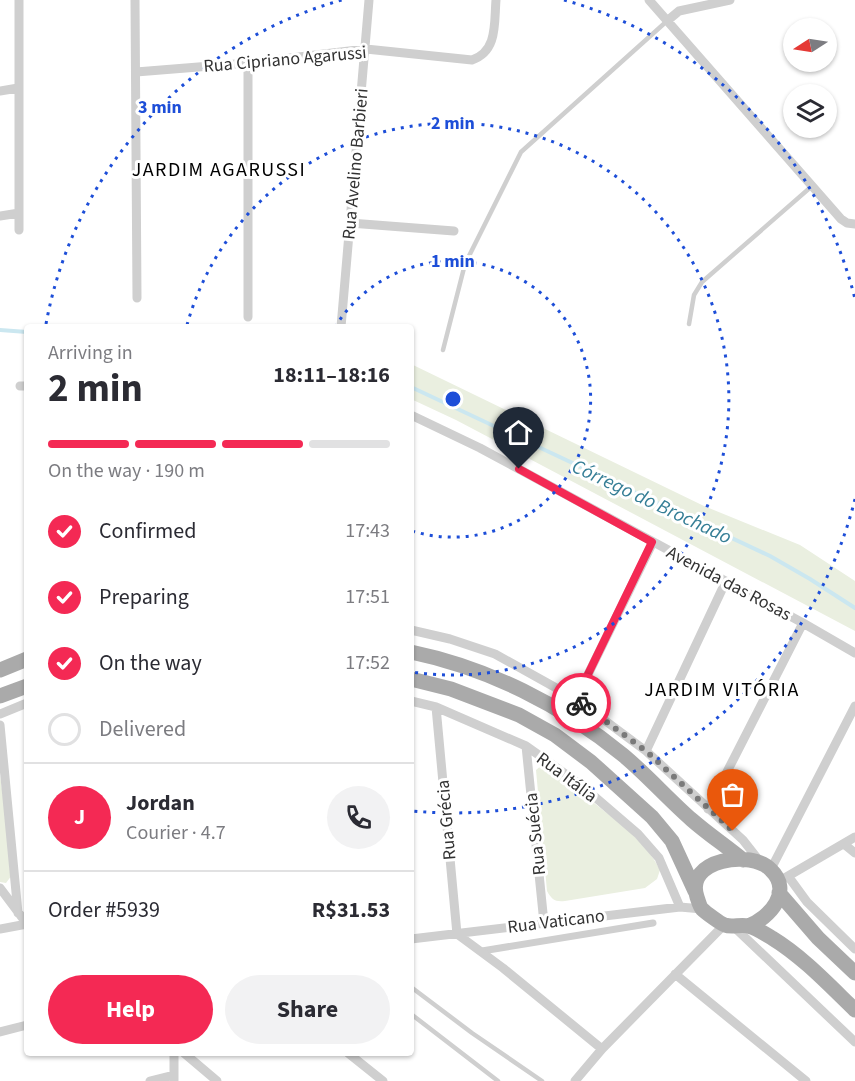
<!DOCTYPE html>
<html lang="en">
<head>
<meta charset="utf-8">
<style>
	body { margin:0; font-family:"Source Sans 3",sans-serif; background:#f2f2f3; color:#2b2b33; height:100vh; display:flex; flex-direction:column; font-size:22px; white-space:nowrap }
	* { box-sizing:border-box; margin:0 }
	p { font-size:20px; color:#7c7c81 }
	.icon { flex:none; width:33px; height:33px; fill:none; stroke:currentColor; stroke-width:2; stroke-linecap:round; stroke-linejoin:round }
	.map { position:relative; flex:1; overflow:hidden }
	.sheet { position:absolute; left:24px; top:324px; width:390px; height:732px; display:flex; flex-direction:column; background:#fff; border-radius:6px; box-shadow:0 2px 4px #0004 }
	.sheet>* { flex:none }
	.needle { width:39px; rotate:258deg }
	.controls { position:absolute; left:783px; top:18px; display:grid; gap:12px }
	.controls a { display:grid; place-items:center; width:54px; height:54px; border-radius:50%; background:#fff; box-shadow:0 2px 4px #0004; font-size:30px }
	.pin { position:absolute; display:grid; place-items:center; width:51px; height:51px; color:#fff; margin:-62px -26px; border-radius:50% 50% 50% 0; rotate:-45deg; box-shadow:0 0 6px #0007 }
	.pin .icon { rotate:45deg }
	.courier { position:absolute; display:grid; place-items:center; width:60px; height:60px; margin:-30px; border:4px solid #f42954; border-radius:50%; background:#fff; color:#222; box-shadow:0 2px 8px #0007 }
	.summary em { font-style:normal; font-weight:700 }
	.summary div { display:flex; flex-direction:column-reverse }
	.summary { display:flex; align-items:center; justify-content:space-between; height:102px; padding:0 24px }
	h1 { font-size:39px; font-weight:700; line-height:45px }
	.bar { display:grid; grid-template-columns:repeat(4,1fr); gap:9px 6px; align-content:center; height:72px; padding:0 24px }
	.bar i { height:8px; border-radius:4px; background:#e1e1e2 }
	.bar .current { background:#f42954 }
	.bar p { grid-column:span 4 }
	.line { display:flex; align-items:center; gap:15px; padding:0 24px; border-top:2px solid #e1e1e2 }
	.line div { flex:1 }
	.round { display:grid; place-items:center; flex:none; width:63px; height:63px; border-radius:32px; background:#f2f2f3 }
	ol { padding:0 24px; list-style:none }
	li { display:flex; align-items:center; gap:18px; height:66px }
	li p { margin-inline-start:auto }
	li .icon { padding:6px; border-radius:50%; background:#f42954; color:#fff; stroke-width:4 }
	li:last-child { color:#7c7c81 }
	li i { width:33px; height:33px; border:3px solid #e1e1e2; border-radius:50% }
	.action { display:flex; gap:12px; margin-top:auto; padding:12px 24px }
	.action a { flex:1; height:69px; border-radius:36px; background:#f42954; color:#fff; font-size:24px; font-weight:700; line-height:69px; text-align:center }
	.action a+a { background:#f2f2f3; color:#2b2b33 }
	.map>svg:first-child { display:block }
	.green { fill:#eaefe0 }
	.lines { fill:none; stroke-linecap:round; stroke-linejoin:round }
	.stream { stroke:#cbe7f0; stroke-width:4 }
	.service { stroke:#cfcfcf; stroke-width:4.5 }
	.pedestrian { stroke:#cfcfcf; stroke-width:7 }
	.minor { stroke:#cfcfcf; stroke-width:9 }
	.primary { stroke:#aaa; stroke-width:15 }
	.done { stroke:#7a7a7a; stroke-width:6; stroke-dasharray:0 10.8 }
	.route { stroke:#f42954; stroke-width:8 }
	.ring { fill:none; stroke:#1d4ed8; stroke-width:3; stroke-dasharray:3 6 }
	.labels { text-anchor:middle; stroke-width:6; stroke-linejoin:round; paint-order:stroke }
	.street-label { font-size:18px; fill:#323232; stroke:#fff }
	.neighbourhood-label { font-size:20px; letter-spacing:1.5px; fill:#000; stroke:#fff }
	.water-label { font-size:20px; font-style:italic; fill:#357e96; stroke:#fff }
	.centre { fill:#1d4ed8; stroke:#fff; stroke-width:3 }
	.ring-label { font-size:18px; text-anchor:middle; font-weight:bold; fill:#1d4ed8; stroke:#fff; stroke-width:6; stroke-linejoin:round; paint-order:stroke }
</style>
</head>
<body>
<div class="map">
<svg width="855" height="1081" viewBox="0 0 855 1081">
	<rect width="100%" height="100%" fill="#fff"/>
	<path class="green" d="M411 364 704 506 800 545 855 581V631L456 420 411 399Z
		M543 764C558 773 571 785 584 795 611 817 645 839 660 870L657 879 645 888 565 901C555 902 552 900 547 891L536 770Z
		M0 775 12 863V875L6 883 0 882Z"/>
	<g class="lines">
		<path class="stream" d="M0 330 27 332
			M411 387 770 556 810 579 855 608"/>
		<path class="service" d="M689 324 694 295 702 282 812 186
			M443 350 465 264 521 152 667 21
			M411 987 472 1033 542 1081
			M411 1014 498 1081"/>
		<path class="pedestrian" d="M482 951 653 923"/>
		<path class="minor" d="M19 0V230
			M135 0 137 298
			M649 0 841 219 847 223 855 224
			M667 21 679 11 730 0
			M136 72 248 63 366 49 472 60C498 51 494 23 496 0
			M0 91 18 88
			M0 216 19 213
			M350 223 454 231
			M248 317V63
			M341 327 369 0
			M20 386H27
			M411 415 480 448 803 623 855 653
			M411 630 450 639 495 654 576 699 646 751 743 840 761 863
			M576 699 653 542
			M411 701 436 707 526 746 581 785 638 834 659 858 680 907
			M436 707 457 934 503 968 602 1049
			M0 714 27 703
			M0 725 18 913
			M526 746 544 923
			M646 751 726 581
			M708 809 803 623
			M844 844 855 853
			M771 869 855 706
			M788 876 807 902 855 949
			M783 879 855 837
			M0 888 27 924
			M733 926 855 1042
			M0 929 27 924
			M411 939 680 907 702 909
			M675 974 806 1081
			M0 1032 27 1025
			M174 1053V1081
			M184 1053 217 1081
			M348 1053 383 1081
			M150 1081 174 1075
			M575 1081 602 1049 724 925"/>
		<path class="primary" d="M411 652C488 668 562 705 623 755 647 775 668 799 692 820 708 834 726 846 743 860
			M0 670 27 659
			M411 679 451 689 519 715 555 735 591 762 652 817 672 841 695 891
			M0 696 27 686
			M779 893 818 938 855 973
			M748 926C770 918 793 891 771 870 752 849 684 859 697 897 698 900 700 907 702 909 705 912 721 924 725 925 732 928 740 924 748 926 755 927 765 934 772 938 803 957 829 985 855 1010"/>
	</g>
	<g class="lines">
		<path class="done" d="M581 703 646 751 733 831"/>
		<path class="route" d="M519 469 652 542 576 699 581 703"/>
	</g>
	<g class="ring">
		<path d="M335 327A138 138 0 1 1 412 531"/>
		<path d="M187 325A276 276 0 1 1 412 672"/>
		<path d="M855 499A414 414 0 0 1 413 811M46 324A414 414 0 0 1 342 0M564 0A414 414 0 0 1 855 299"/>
	</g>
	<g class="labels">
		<g class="street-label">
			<text transform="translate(285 59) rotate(-5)" y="6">Rua Cipriano Agarussi</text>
			<text transform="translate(355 164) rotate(-85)" y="6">Rua Avelino Barbieri</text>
			<text transform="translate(729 583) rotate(28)" y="6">Avenida das Rosas</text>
			<text transform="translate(567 777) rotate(37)" y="6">Rua Itália</text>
			<text transform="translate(446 820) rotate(-95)" y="6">Rua Grécia</text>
			<text transform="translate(535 834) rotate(-96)" y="6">Rua Suécia</text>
			<text transform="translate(556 921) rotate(-7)" y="6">Rua Vaticano</text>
		</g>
		<g class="neighbourhood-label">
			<text x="219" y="176">JARDIM AGARUSSI</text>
			<text x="722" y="696">JARDIM VITÓRIA</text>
		</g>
		<g class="water-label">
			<text transform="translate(652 501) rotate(25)" y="7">Córrego do Brochado</text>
		</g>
	</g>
	<circle cx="453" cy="399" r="9" class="centre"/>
	<g class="ring-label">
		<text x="160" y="113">3 min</text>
		<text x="453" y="129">2 min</text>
		<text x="453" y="267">1 min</text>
	</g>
</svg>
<div class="controls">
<a><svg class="needle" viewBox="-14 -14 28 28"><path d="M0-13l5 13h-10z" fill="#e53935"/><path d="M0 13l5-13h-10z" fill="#7c7c81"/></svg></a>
<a><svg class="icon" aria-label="layers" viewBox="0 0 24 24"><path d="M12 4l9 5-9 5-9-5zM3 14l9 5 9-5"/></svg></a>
</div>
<div class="pin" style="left:733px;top:831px;background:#ea580c"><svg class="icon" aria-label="bag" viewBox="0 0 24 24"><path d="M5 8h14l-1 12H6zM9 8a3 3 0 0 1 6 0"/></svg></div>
<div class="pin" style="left:519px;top:469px;background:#1f2937"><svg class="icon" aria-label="home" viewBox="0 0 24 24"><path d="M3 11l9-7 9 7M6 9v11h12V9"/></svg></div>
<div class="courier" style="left:581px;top:703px"><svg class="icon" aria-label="bike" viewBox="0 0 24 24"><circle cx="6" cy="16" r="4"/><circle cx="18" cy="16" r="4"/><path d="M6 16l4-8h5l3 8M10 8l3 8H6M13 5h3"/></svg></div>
<section class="sheet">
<div class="summary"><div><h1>2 min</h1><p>Arriving in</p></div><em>18:11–18:16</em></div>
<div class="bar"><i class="current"></i><i class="current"></i><i class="current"></i><i></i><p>On the way · 190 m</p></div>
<ol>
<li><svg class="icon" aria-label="check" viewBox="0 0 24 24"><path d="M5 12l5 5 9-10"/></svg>Confirmed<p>17:43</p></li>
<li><svg class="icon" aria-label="check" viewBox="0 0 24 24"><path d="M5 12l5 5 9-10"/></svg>Preparing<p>17:51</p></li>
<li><svg class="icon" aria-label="check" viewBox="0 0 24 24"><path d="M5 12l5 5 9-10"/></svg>On the way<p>17:52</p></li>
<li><i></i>Delivered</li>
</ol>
<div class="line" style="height:108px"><b class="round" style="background:#f42954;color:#fff">J</b><div><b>Jordan</b><p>Courier · 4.7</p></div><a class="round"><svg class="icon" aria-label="phone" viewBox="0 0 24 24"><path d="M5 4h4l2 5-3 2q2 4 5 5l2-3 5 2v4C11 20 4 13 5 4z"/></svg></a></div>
<div class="line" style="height:78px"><div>Order #5939</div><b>R$31.53</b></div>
<div class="action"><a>Help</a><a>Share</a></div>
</section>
</div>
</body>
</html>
